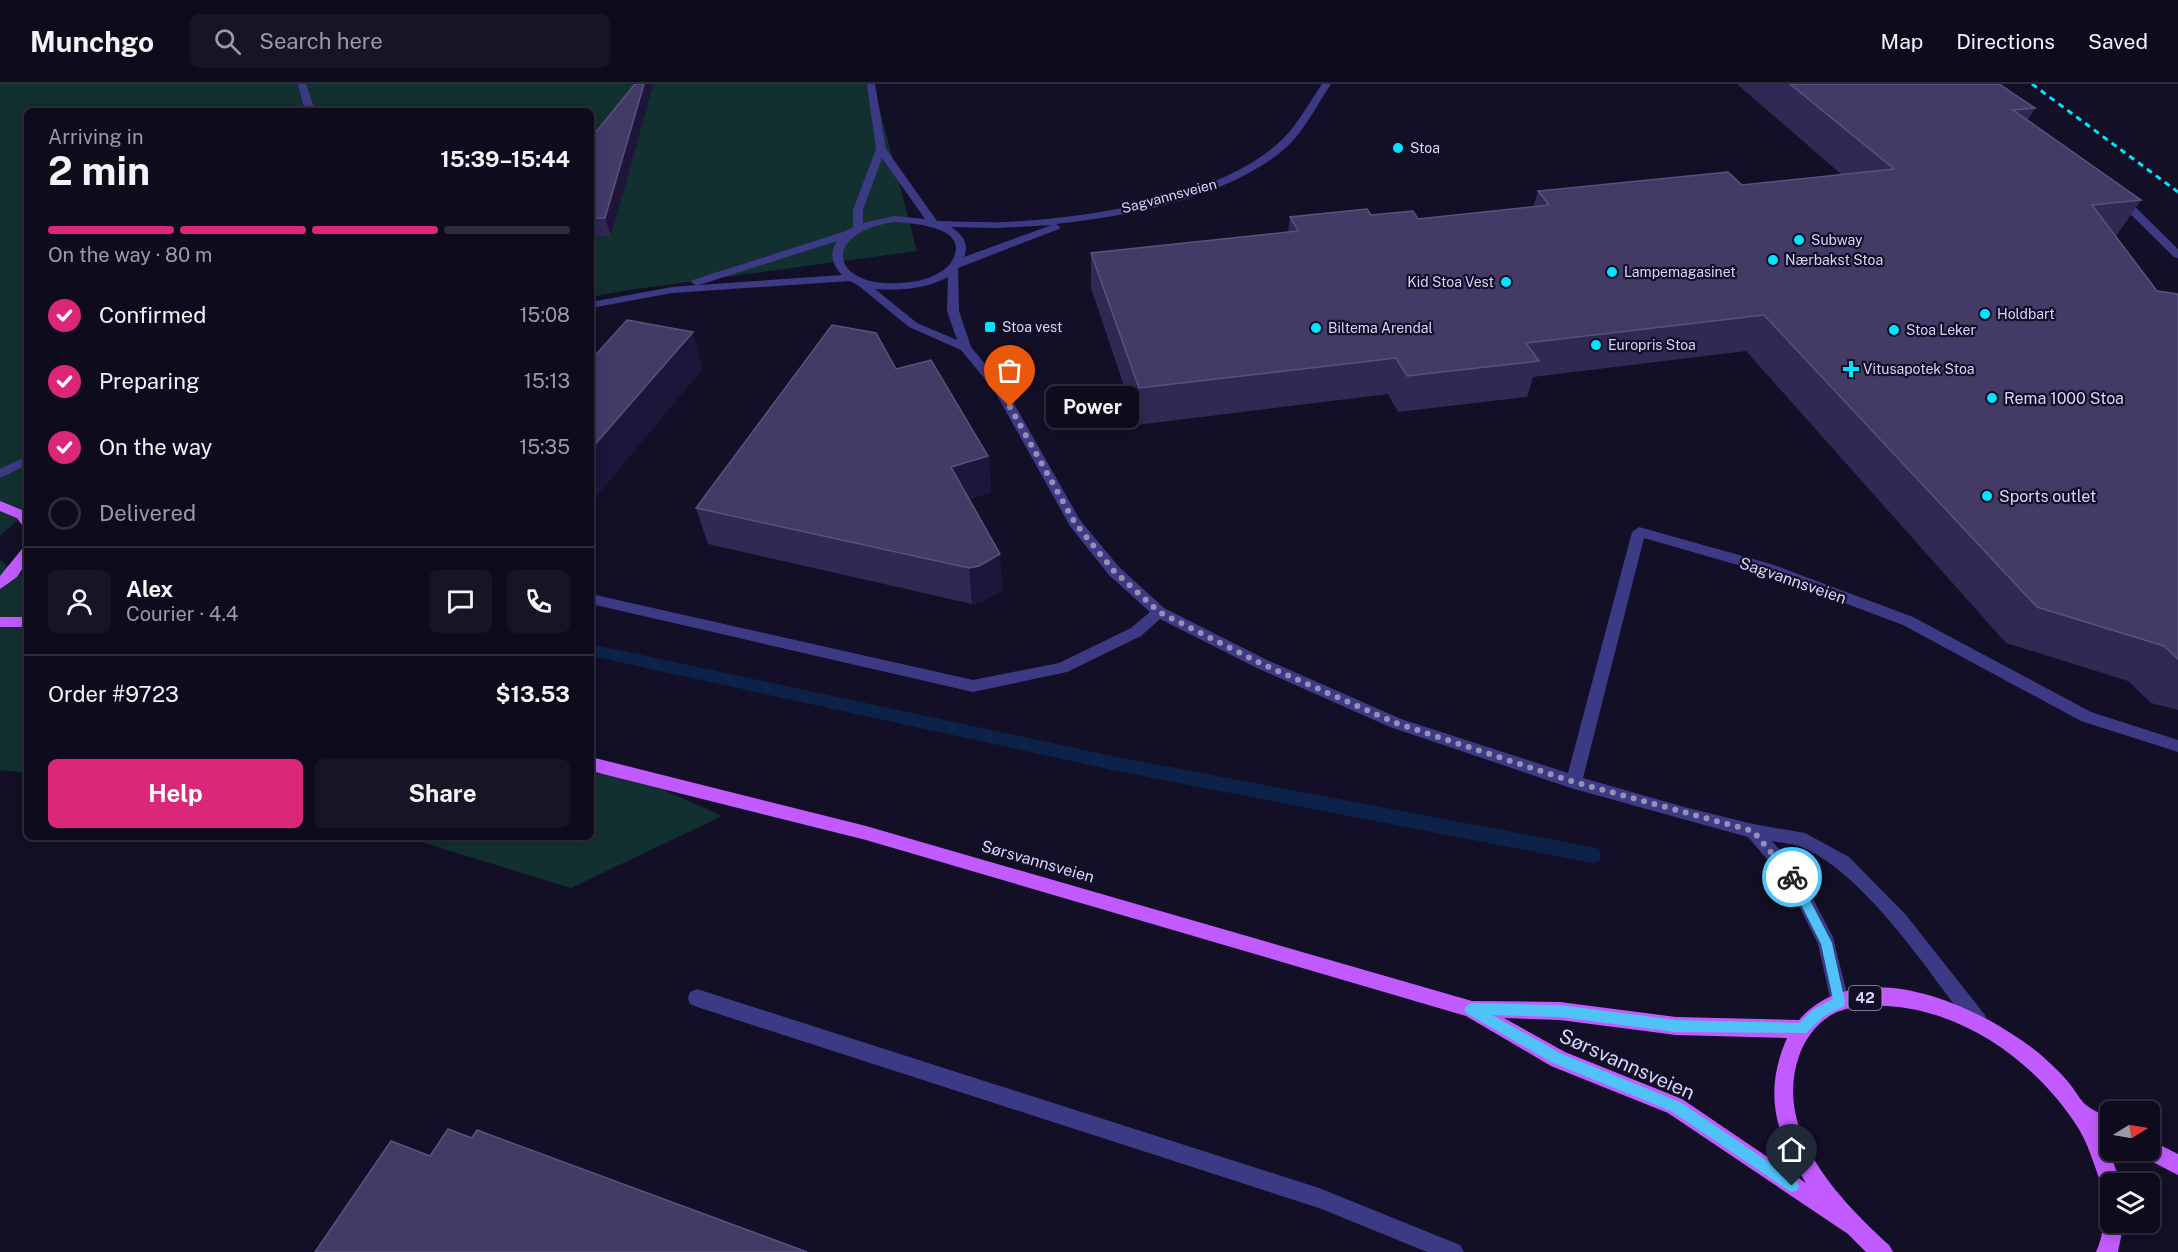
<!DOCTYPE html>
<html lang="en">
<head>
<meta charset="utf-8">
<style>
	body { margin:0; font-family:"Public Sans",sans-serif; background:#171425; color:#f1f3f6; height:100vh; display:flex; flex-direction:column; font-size:22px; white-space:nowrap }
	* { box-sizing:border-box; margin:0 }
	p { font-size:20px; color:#9b9ba3 }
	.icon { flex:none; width:33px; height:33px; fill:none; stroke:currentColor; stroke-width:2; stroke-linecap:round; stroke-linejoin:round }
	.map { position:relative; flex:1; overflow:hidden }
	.panel { position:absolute; left:24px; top:24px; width:570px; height:732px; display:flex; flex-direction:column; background:#0e0b1c; border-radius:9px; box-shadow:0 3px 15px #0003,0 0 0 2px #2e2b3b }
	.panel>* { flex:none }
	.needle { width:39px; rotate:79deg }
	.tools { position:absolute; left:2100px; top:1017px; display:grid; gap:12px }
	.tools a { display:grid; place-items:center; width:60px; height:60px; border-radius:9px; background:#0e0b1c; box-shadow:0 3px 15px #0003,0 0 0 2px #2e2b3b; font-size:30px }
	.pin { position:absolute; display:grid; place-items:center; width:51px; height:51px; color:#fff; margin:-62px -26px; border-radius:50% 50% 50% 0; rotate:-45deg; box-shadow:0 0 6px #0007 }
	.pin .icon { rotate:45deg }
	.courier { position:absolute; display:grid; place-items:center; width:60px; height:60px; margin:-30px; border:4px solid #4fc3f7; border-radius:50%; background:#fff; color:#222; box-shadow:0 2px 8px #0007 }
	.bubble { position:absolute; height:42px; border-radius:9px; background:#0e0b1c; box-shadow:0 3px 15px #0003,0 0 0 2px #2e2b3b; font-size:20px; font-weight:700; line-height:42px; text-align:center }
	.overview em { font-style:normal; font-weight:700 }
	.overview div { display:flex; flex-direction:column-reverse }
	.overview { display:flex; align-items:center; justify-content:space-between; height:102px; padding:0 24px }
	h1 { font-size:39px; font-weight:700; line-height:45px }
	.bar { display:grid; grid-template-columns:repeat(4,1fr); gap:9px 6px; align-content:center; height:72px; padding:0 24px }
	.bar i { height:8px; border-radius:4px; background:#2e2b3b }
	.bar .on { background:#db2777 }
	.bar p { grid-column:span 4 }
	.line { display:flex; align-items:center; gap:15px; padding:0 24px; border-top:2px solid #2e2b3b }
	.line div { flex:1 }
	.round { display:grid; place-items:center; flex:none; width:63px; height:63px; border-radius:9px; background:#171425 }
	ol { padding:0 24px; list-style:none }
	li { display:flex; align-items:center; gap:18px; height:66px }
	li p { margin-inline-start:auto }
	li .icon { padding:6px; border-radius:50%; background:#db2777; color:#fff; stroke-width:4 }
	li:last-child { color:#9b9ba3 }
	li i { width:33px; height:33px; border:3px solid #2e2b3b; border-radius:50% }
	.primary-button { display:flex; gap:12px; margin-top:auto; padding:12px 24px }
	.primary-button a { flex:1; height:69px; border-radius:9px; background:#db2777; color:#fff; font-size:24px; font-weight:700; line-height:69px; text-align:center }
	.primary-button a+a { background:#171425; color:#f1f3f6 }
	header { display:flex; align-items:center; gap:36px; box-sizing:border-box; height:84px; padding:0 30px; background:#0e0b1c; border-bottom:2px solid #2e2b3b }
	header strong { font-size:28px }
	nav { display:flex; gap:33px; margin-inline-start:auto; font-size:21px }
	.search { width:420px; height:54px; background:#171425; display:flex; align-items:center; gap:15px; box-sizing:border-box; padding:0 21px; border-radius:9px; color:#9b9ba3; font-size:22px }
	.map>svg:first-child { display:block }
	.green { fill:#12302f }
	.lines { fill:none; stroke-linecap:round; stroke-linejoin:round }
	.stream { fill:#0c2248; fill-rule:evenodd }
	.minor { fill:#3d3a85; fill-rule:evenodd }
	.major { fill:#c25bff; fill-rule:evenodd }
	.rail { stroke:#00e5ff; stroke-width:3; stroke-dasharray:6 5; stroke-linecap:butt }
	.wall { fill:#312854 }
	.shaded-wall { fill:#1d163a }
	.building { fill:#433a66; stroke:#5a527e; stroke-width:1.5 }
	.route { fill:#4fc3f7 }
	.done { stroke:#948fb3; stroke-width:6; stroke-dasharray:0 10.8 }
	.poi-dot { fill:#00e5ff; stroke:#130f26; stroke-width:2 }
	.labels { text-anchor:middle; stroke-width:4.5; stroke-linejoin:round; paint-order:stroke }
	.far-poi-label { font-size:14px; fill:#d9d4ff; stroke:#130f26; text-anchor:start }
	.far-street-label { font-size:14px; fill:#d9d4ff; stroke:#130f26 }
	.shield { fill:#130f26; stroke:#9e99be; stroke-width:1.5 }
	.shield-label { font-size:15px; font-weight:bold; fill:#d9d4ff }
	.poi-label { font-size:16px; fill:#d9d4ff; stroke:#130f26; text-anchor:start }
	.street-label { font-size:16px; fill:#d9d4ff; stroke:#130f26 }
	.near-street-label { font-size:20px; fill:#d9d4ff; stroke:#130f26 }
</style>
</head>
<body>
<header>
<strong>Munchgo</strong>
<div class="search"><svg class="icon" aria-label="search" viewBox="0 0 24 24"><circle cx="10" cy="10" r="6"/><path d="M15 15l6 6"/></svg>Search here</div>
<nav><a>Map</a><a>Directions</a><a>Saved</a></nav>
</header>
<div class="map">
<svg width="2178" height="1168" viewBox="0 0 2178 1168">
	<rect width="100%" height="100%" fill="#130f26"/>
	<path class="green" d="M0 0H873L917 167 628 206 591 213V27H27V427L0 452Z
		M0 476 27 496V689L0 686Z
		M591 689 635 693 722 732 571 804 405 753H591Z"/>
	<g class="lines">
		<path class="stream" d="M591 560 1117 673 1592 763 1599 765 1601 771 1599 777 1592 779 1117 687 591 572Z"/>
		<path class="minor" d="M298 0H306L315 27H305Z
			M867 0H875L886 65 937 137C959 137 982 139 1005 138 1087 134 1211 116 1275 62 1295 46 1308 20 1322 0H1331C1316 22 1303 50 1282 67 1225 114 1128 132 1056 140L1060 143 1059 145 958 184 959 227 971 263 1005 304 1080 436 1119 483 1164 524 1267 576 1401 635 1568 689 1632 448 1639 443 1771 480 1913 533 2091 628 2178 656V668L2081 637 1903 541 1762 488 1644 454 1583 694 1684 723 1753 740 1805 749 1849 773 1906 831 1985 931 1987 937 1985 943 1978 946 1971 943C1929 888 1867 793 1804 764 1795 760 1782 759 1772 757L1800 790 1833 853 1849 918 1847 924 1840 927 1833 924 1831 918 1818 860 1788 800 1748 753 1574 705 1390 643 1257 584 1160 535 1141 552 1067 588 973 608 591 520V510L973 596 1059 579 1131 544 1150 528 1109 491 1070 442 994 306 961 266 909 243 859 202 850 197 672 209 591 224V218L672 203 696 201 691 198 693 196 846 147 853 143V126L876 65ZM882 74 925 135 894 132 863 139V126ZM894 138C911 139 964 142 955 170 952 180 946 185 937 190 926 196 914 198 901 199 830 204 820 149 894 138ZM1052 141 964 173C970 160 962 150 951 143L997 144ZM837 157C829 170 832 180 842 191L699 201ZM948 193 947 227 957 256 917 239 875 205C899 207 926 205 948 193Z
			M2116 112H2124L2178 165V174L2174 173 2116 116Z
			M27 372V381L0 394V385Z
			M697 905 1319 1104 1460 1161 1464 1168H1427L1319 1124 697 923 690 920 688 914 690 908Z"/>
		<path class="major" d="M0 417 27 428V443L22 441 17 434 0 427Z
			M27 463V478L17 493 0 505V492L22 465Z
			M0 533H27V543H0Z
			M591 673 866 742 1472 917 1560 918 1676 933 1799 936C1861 866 1982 923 2040 970 2050 979 2061 989 2069 999 2075 1006 2080 1016 2086 1021 2093 1027 2103 1030 2110 1034V1055L2104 1052 2121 1100H2110V1110L2104 1107C2094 1083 2089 1058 2073 1036 2031 975 1962 926 1886 922 1871 921 1851 922 1837 928 1819 936 1805 954 1799 972 1773 1047 1838 1114 1889 1161L1893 1168H1866L1848 1150 1668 1029 1551 982 1466 932 866 756 591 687ZM1504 934 1560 936 1676 951 1787 954C1763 1009 1775 1049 1806 1099L1682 1015 1565 968Z
			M2150 1056 2178 1070V1091L2143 1073 2140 1066H2150Z
			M2110 1129V1138H2124L2118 1168H2096C2102 1156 2102 1143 2107 1131Z"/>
		<path class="rail" d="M2032 0 2178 108"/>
	</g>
	<path class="wall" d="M635 0H653V2L611 152 591 153V54Z
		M1737 0H1999L2035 24 2028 36 2141 116 2117 151H2115L2157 207 2178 210V626L2151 619 2128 597 2006 559 1746 267 1533 293 1527 313 1398 328 1388 310 1137 341 1091 204V169L1288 148 1290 133 1371 131 1418 135 1533 123 1538 107 1742 101 1842 91Z
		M896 285 988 372 991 408 969 415 1003 506 982 518 972 520 708 460 696 424Z"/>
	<path class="shaded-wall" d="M644 0H653V2L611 152 605 134Z
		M693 248 703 285 591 419V365Z
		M988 372 991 408 955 419 951 383Z
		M1000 470 1003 506 982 518 972 520 969 484Z"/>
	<path class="building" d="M635 0H644L605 134H591V54Z
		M1790 0H1999L2035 24 2013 26 2141 116 2092 121 2157 207 2178 210V575L2164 562 2037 523 1764 231 1526 259 1539 277 1407 292 1396 274 1139 304 1091 169 1298 147 1290 133 1367 125 1371 131 1413 127 1418 135 1549 121 1538 107 1728 88 1742 101 1894 85Z
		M627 236 693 248 591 365V276Z
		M832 241 876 249 896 285 931 276 988 372 951 383 1000 470 979 482 969 484 696 424Z
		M448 1045 472 1054 477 1046 807 1168H315L391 1057 430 1072Z"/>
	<path class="route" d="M1792 788 1796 789 1832 859 1845 918 1844 922 1823 933 1806 949 1676 948 1560 933 1492 931 1562 970 1680 1018 1797 1097 1799 1102 1797 1106 1792 1108 1788 1106 1671 1027 1553 979 1466 929 1464 925 1470 919 1560 921 1676 936 1799 939 1814 925 1833 915 1821 860 1787 793Z"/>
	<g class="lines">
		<path class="done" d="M1010 323 1075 439 1114 487 1159 528 1262 580 1396 639 1574 698 1753 747 1792 793"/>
	</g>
	<g class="poi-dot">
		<circle cx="1398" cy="64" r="6"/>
		<circle cx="1799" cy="156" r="6"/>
		<circle cx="1773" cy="176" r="6"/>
		<circle cx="1612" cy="188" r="6"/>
		<circle cx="1506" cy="198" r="6"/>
		<circle cx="1985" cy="230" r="6"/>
		<rect x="984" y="237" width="12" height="12" rx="3"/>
		<circle cx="1316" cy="244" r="6"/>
		<circle cx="1894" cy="246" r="6"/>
		<circle cx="1596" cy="261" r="6"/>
		<path d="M1848 276h6v6h6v6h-6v6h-6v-6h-6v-6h6z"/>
		<circle cx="1992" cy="314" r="6"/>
		<circle cx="1987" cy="412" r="6"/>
	</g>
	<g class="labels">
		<g class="far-poi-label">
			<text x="1410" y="69">Stoa</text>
			<text x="1811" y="161">Subway</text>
			<text x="1785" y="181">Nærbakst Stoa</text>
			<text x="1624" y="193">Lampemagasinet</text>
			<text x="1494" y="203" text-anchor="end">Kid Stoa Vest</text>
			<text x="1997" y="235">Holdbart</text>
			<text x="1002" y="248">Stoa vest</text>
			<text x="1328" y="249">Biltema Arendal</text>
			<text x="1906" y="251">Stoa Leker</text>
			<text x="1608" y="266">Europris Stoa</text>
			<text x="1863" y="290">Vitusapotek Stoa</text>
		</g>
		<g class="far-street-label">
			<text transform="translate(1169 112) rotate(-15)" y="5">Sagvannsveien</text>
		</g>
		<rect class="shield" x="1848.5" y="902" width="33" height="24" rx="4.5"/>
		<g class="shield-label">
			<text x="1865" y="919">42</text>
		</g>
		<g class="poi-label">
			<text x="2004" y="320">Rema 1000 Stoa</text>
			<text x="1999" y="418">Sports outlet</text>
		</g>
		<g class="street-label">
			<text transform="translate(1793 496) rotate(19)" y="6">Sagvannsveien</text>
			<text transform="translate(1038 777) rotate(16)" y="6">Sørsvannsveien</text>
		</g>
		<g class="near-street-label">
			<text transform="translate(1627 980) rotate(24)" y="7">Sørsvannsveien</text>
		</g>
	</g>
</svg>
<div class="tools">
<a><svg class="needle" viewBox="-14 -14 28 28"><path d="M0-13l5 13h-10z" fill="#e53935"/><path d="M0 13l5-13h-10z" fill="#9b9ba3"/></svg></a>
<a><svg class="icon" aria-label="layers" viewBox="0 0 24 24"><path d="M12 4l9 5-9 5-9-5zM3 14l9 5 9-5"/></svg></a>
</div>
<div class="pin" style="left:1010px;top:323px;background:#ea580c"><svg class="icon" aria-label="bag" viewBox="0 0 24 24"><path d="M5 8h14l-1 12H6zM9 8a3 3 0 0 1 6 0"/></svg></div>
<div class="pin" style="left:1792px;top:1102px;background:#1f2937"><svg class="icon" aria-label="home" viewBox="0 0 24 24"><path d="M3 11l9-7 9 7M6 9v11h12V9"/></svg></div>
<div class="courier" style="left:1792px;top:793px"><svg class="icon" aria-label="bike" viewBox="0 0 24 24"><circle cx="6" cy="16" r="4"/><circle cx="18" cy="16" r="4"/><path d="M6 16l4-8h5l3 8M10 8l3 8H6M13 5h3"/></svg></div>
<div class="bubble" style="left:1046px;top:302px;width:93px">Power</div>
<section class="panel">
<div class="overview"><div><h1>2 min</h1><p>Arriving in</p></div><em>15:39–15:44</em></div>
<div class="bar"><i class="on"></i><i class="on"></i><i class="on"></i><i></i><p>On the way · 80 m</p></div>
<ol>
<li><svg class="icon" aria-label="check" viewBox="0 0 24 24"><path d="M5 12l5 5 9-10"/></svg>Confirmed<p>15:08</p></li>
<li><svg class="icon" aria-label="check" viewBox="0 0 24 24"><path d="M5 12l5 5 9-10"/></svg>Preparing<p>15:13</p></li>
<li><svg class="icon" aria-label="check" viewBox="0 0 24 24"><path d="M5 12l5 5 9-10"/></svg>On the way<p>15:35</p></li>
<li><i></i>Delivered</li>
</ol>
<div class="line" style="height:108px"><a class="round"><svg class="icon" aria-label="person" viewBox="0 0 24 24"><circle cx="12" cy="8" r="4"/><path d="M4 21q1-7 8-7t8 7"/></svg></a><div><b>Alex</b><p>Courier · 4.4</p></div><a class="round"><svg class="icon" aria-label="chat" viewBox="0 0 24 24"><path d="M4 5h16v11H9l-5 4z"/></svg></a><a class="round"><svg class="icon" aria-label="phone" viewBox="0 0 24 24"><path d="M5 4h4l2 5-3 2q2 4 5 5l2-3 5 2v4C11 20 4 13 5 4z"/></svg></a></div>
<div class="line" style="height:78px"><div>Order #9723</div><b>$13.53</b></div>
<div class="primary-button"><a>Help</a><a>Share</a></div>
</section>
</div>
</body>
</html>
